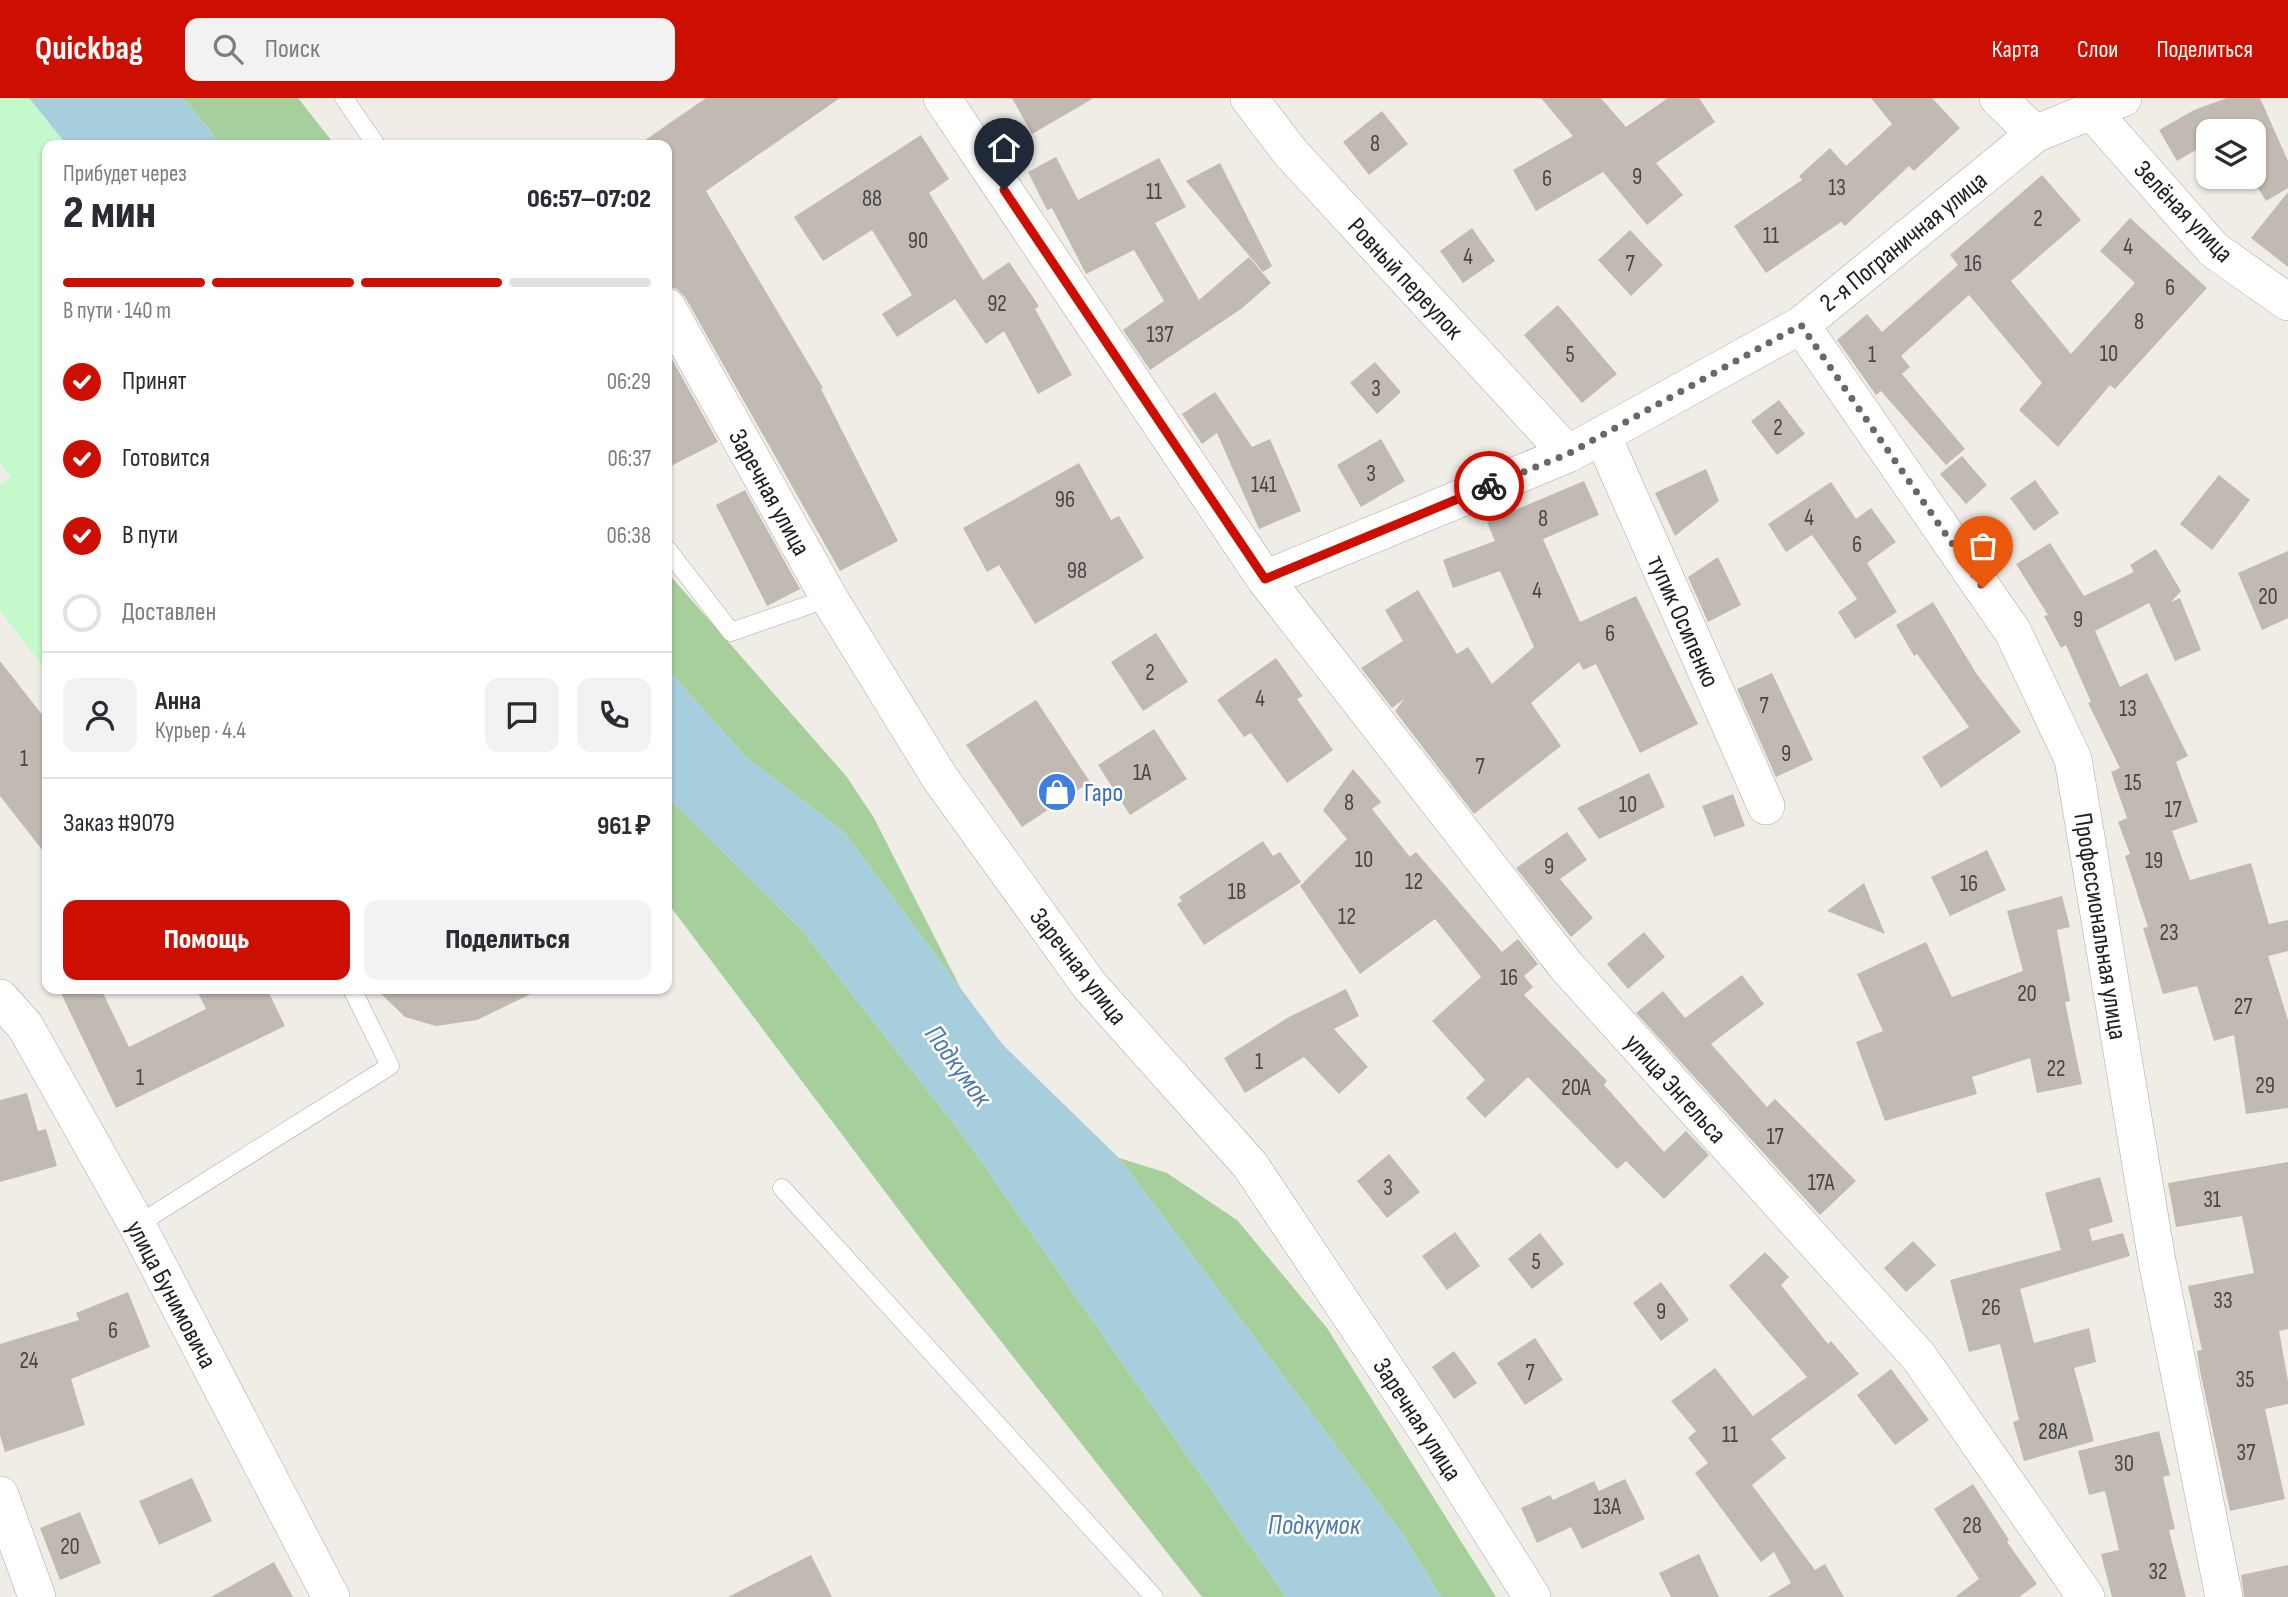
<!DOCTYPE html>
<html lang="ru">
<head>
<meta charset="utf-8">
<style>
	body { margin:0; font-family:"Sofia Sans Condensed",sans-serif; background:#f2f2f3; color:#2b2b33; height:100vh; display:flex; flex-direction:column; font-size:26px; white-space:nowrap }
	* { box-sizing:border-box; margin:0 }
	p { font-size:23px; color:#7c7c81 }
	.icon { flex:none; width:38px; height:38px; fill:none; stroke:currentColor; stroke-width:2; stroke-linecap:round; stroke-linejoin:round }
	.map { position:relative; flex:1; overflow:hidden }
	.drawer { position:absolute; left:42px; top:42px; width:630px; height:854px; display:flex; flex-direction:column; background:#fff; border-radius:14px; box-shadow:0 2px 5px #0004 }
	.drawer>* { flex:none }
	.controls { position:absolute; left:2196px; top:21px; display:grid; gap:14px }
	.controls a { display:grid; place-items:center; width:70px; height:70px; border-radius:14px; background:#fff; box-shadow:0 2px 5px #0004; font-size:35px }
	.pin { position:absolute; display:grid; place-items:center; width:60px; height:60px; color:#fff; margin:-72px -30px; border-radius:50% 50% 50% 0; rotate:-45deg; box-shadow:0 0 7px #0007 }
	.pin .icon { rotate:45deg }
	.courier { position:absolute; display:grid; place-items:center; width:70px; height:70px; margin:-35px; border:5px solid #cd0f02; border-radius:50%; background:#fff; color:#222; box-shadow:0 2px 9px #0007 }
	.summary em { font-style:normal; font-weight:800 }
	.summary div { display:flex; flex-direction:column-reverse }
	.summary { display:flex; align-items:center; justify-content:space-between; height:119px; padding:0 21px }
	h1 { font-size:46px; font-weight:800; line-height:52px }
	.bar { display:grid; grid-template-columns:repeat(4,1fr); gap:10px 7px; align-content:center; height:84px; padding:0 21px }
	.bar i { height:9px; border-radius:5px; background:#e1e1e2 }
	.bar .current { background:#cd0f02 }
	.bar p { grid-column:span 4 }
	.line { display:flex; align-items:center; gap:18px; padding:0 21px; border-top:2px solid #e1e1e2 }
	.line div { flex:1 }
	.round { display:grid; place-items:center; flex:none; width:74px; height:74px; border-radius:14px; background:#f2f2f3 }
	ol { padding:0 21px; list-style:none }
	li { display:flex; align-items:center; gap:21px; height:77px }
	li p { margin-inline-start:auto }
	li .icon { padding:7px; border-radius:50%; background:#cd0f02; color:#fff; stroke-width:4 }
	li:last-child { color:#7c7c81 }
	li i { width:38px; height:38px; border:4px solid #e1e1e2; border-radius:50% }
	.action { display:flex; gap:14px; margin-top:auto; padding:14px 21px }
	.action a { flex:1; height:80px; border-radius:14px; background:#cd0f02; color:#fff; font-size:28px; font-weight:800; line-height:80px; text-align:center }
	.action a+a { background:#f2f2f3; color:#2b2b33 }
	header { display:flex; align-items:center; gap:42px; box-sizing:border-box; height:98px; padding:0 35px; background:#cd0f02; color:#fff }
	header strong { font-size:33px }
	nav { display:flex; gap:38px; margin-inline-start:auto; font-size:24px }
	.search { width:490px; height:63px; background:#f2f2f3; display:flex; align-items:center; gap:18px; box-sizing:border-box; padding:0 24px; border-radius:14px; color:#7c7c81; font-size:26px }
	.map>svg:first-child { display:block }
	.forest { fill:#a7cf9b }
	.park { fill:#c4f9cc }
	.water { fill:#a7cedd }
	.building { fill:#c1bab2 }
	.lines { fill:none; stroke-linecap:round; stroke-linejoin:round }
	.lane-casing { stroke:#a7a7a7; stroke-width:19 }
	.street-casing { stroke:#a7a7a7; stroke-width:38 }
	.lane { stroke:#fff; stroke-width:18 }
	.street { stroke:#fff; stroke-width:37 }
	.done { stroke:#696865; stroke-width:7; stroke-dasharray:0 12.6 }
	.route { stroke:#cd0f02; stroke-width:9 }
	.labels { text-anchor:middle; stroke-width:5; stroke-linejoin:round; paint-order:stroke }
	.number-label { font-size:23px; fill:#484644 }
	.street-label { font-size:26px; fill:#202020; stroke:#fff }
	.shop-label { font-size:26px; fill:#366cbe; stroke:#fff; text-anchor:start }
	.water-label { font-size:28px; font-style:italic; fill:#4c77af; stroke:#fff }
</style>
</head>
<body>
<header>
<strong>Quickbag</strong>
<div class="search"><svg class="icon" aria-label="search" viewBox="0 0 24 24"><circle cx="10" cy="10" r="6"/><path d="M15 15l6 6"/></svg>Поиск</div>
<nav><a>Карта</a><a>Слои</a><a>Поделиться</a></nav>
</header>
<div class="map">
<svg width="2288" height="1499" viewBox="0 0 2288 1499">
	<rect width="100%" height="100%" fill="#f0ede6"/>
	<path class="forest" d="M183 0H298L335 47H222Z
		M667 474 847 679 874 720 961 891 844 734 746 659 667 571Z
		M667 699 800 830 964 1039 1286 1499H1202L929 1152 667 804Z
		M1119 1060 1167 1075 1237 1122 1327 1230 1496 1499H1441L1404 1438Z"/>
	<path class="park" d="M0 0H29L67 47H47V574L0 513V387L11 379 0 365Z"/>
	<path class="water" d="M29 0H183L222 47H67Z
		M667 571 746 659 844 734 1003 947 1119 1060 1404 1438 1441 1499H1286L964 1039 800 830 667 699Z"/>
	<path class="building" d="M706 0H840L706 93 823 290 821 291 898 443 840 473 685 199 677 191 667 188V47H638Z
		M1012 0H1094L1032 36Z
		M1541 0H1601L1626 29 1668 0H1699L1715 24 1656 65 1683 97 1647 127 1603 74 1536 113 1513 72 1573 38Z
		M1871 0H1932L1960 30 1914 73 1909 68 1845 128 1841 124 1766 175 1734 128 1802 82 1799 78 1830 50 1846 68 1892 26Z
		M2227 0H2260L2288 63V90L2266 103 2251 79H2254V33H2208V45L2177 63 2159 32 2194 12Z
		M1382 13 1408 46 1369 77 1343 44Z
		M921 37 949 81 929 95 983 182 1009 164 1039 208 1035 211 1072 277 1038 296 1004 233 986 246 955 201 897 239 882 216 912 197 872 132 823 163 794 119Z
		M1056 59 1078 102 1159 60 1186 109 1155 125 1199 202 1249 159 1271 185 1241 211 1150 272 1123 232 1164 203 1134 152 1086 176 1052 110 1047 112 1028 74Z
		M1220 65 1272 168 1263 174 1186 83Z
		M2042 77 2081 122 2011 183 2071 256 2135 185 2100 153 2130 120 2207 190 2115 291 2110 287 2058 349 2019 312 2042 285 1969 197 1901 258 1910 269 1902 276 1965 351 1946 367 1881 293 1876 297 1837 242 1867 216 1882 234 1958 167 1950 157Z
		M2288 94V169L2251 140Z
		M1472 130 1495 163 1463 185 1440 153Z
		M1630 132 1663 167 1631 198 1598 162Z
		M1558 207 1617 276 1582 305 1524 237Z
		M667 252 718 344 667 370Z
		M1375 264 1401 294 1377 316 1350 285Z
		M1215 294 1252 349 1270 341 1301 413 1259 431 1217 335 1202 346 1182 316Z
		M1779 302 1805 336 1777 357 1751 323Z
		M1381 341 1405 383 1361 409 1337 367Z
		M1962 358 1987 387 1966 406 1940 376Z
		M1079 365 1111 422 1119 418 1144 460 1035 526 999 467 987 474 963 430Z
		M1706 371 1719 403 1675 438 1655 395Z
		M2219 377 2250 402 2212 452 2180 426Z
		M2035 382 2059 415 2034 433 2010 400Z
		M1584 383 1599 417 1543 441 1580 524 1636 498 1698 626 1640 655 1596 566 1583 572 1579 564 1531 605 1561 648 1474 716 1395 613 1404 601 1392 610 1361 570 1403 543 1385 512 1418 492 1457 556 1468 549 1492 586 1534 549 1500 473 1453 490 1443 462 1495 443 1487 424Z
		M1831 384 1856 421 1871 410 1896 444 1867 465 1897 514 1855 541 1838 514 1857 501 1812 437 1786 454 1768 426Z
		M745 392 800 491 767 508 716 407Z
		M2050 445 2084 498 2134 474 2130 467 2156 451 2181 493 2171 504 2180 500 2201 552 2175 563 2149 505 2095 533 2120 589 2147 575 2188 658 2176 664 2198 724 2172 733 2190 782 2251 765 2269 826 2288 822V853L2268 858 2288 922V1010L2246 1016 2234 937 2214 943 2197 888 2163 896 2143 830 2148 829 2125 758 2130 756 2118 724 2127 720 2111 674 2120 670 2088 605 2091 604 2066 547 2061 550 2044 518 2048 517 2016 466Z
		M2288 453V520L2262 532 2238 475Z
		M1718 459 1741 507 1708 524 1688 479Z
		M1933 504 1976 575 2021 634 1941 690 1922 659 1969 629 1917 556 1914 558 1896 527Z
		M1156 535 1188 584 1143 613 1111 564Z
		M1276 560 1303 598 1297 601 1333 652 1287 685 1251 635 1244 639 1217 602Z
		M0 563 47 623V758L0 698Z
		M1772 575 1813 662 1776 679 1737 591Z
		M1036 602 1090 684 1022 729 966 647Z
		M1154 631 1187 681 1130 717 1098 667Z
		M1353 671 1381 704 1372 711 1410 759 1416 754 1502 854 1518 841 1538 866 1524 878 1533 889 1524 897 1607 983 1604 987 1664 1054 1686 1033 1709 1057 1664 1101 1626 1063 1617 1071 1528 979 1485 1020 1466 1000 1485 982 1432 923 1481 879 1435 821 1360 876 1300 788 1347 741 1323 712Z
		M1649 675 1665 709 1599 741 1577 710Z
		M1733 696 1745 728 1714 739 1702 708Z
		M1567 734 1587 762 1560 781 1593 820 1571 839 1516 770Z
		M1263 743 1273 758 1280 754 1301 784 1204 847 1177 806 1182 803 1179 799Z
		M1987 752 2006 792 1950 818 1931 779Z
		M1864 785 1885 836 1827 813Z
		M2062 798 2070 829 2057 832 2070 903 2065 904 2082 986 2037 995 2030 960 1972 979 1977 996 1885 1023 1856 944 1883 933 1857 876 1926 844 1952 899 2023 873 2007 813Z
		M1644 834 1665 859 1628 891 1607 866Z
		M1742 877 1764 906 1711 946 1767 1009 1775 1001 1856 1083 1820 1117 1636 915 1663 893 1685 920Z
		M59 891H101L129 949 206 911 196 891H267L285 928 116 1010Z
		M376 891H541L477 922 436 928 405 919Z
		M1346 891 1359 918 1334 931 1368 969 1339 996 1304 959 1245 995 1224 960 1289 919Z
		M27 995 38 1033 46 1031 57 1068 0 1084V1002Z
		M1389 1056 1420 1094 1387 1120 1357 1083Z
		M2288 1064V1231L2279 1233 2288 1283V1306L2265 1311 2285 1401 2230 1413 2200 1273 2197 1253 2202 1252 2188 1188 2254 1175 2242 1118 2176 1129 2168 1085Z
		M2100 1079 2113 1124 2089 1131 2092 1143 2123 1135 2130 1158 2020 1191 2034 1245 2089 1230 2096 1264 2074 1270 2094 1343 2024 1363 2013 1324 2019 1322 2000 1246 1969 1254 1950 1182 2061 1152 2045 1095Z
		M1455 1134 1480 1168 1447 1192 1422 1158Z
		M1540 1135 1564 1166 1532 1191 1508 1161Z
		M1913 1143 1936 1167 1906 1194 1884 1170Z
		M1765 1154 1789 1179 1781 1187 1828 1246 1831 1243 1859 1276 1771 1341 1786 1360 1752 1387 1815 1472 1825 1466 1844 1499H1768L1791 1485 1774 1454 1761 1464 1695 1375 1708 1365 1688 1340 1696 1333 1671 1303 1715 1270 1753 1318 1807 1279 1729 1188Z
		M1661 1184 1689 1222 1661 1243 1633 1205Z
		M128 1194 150 1249 71 1281 85 1327 5 1354 0 1337V1246L79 1222 76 1215Z
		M1535 1240 1563 1282 1525 1307 1497 1265Z
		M1454 1253 1477 1285 1454 1301 1432 1269Z
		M1891 1271 1929 1322 1895 1347 1857 1297Z
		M2159 1333 2170 1377 2163 1379 2175 1431 2169 1432 2186 1499H2112L2101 1456 2119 1452 2105 1393 2089 1397 2078 1353Z
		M192 1380 212 1423 159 1447 139 1403Z
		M1625 1381 1645 1421 1582 1451 1571 1429 1537 1445 1521 1410 1550 1397 1553 1402 1594 1383 1599 1393Z
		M1973 1386 2009 1442 2007 1444 2037 1486 2019 1499H1955L1979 1481 1934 1411Z
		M80 1414 101 1465 60 1482 40 1430Z
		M1699 1456 1719 1499H1671L1659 1475Z
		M811 1457 832 1499H728Z
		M274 1464 293 1499H211Z
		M2288 1467V1499H2244L2241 1477Z"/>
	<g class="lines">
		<g class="lane-casing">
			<path id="lane" d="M344 0 376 47
				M667 451 731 534 829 500
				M782 1090 1154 1499
				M137 1127 390 968 352 891"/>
		</g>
		<g class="street-casing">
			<path id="street" d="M942 0 1265 481 1567 869 1919 1259 2086 1499
				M1249 0 1290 54 1568 356
				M1998 0 2035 36
				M2090 11 2214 152 2288 204
				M667 209 829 500 940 680 1090 888 1250 1067 1430 1337 1532 1499
				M1801 227 2013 534 2073 661 2157 1163 2224 1499
				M1602 337 1766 708
				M1265 481 1568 356 1801 227 2035 36 2123 0
				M0 900 25 928 137 1127 331 1499
				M0 1397 37 1499"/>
		</g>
		<use href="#lane" class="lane"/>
		<use href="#street" class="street"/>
	</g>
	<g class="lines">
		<path class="done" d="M1489 388 1568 356 1801 227 1983 490"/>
		<path class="route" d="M1004 92 1265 481 1489 388"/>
	</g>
	<defs>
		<g id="shop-disc" transform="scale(2.0125)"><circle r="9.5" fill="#3f7fe0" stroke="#fff"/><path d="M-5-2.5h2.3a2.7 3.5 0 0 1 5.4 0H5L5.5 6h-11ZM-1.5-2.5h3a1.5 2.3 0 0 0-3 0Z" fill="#fff"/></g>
	</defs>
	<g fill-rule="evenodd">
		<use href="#shop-disc" x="1057" y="694"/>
	</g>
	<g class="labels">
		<g class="number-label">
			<text x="1375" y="53">8</text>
			<text x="1637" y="86">9</text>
			<text x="1547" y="88">6</text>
			<text x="1837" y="97">13</text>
			<text x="1154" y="101">11</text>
			<text x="872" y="108">88</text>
			<text x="2038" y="128">2</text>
			<text x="1771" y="145">11</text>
			<text x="918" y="150">90</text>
			<text x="2128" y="156">4</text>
			<text x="1468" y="166">4</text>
			<text x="1630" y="173">7</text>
			<text x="1973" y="173">16</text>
			<text x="2170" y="197">6</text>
			<text x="997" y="213">92</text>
			<text x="2139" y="231">8</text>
			<text x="1160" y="244">137</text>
			<text x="2109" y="263">10</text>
			<text x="1570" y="264">5</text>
			<text x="1872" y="264">1</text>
			<text x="1376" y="298">3</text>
			<text x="1778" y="337">2</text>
			<text x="1371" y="383">3</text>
			<text x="1264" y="394">141</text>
			<text x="1065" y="409">96</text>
			<text x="1809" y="427">4</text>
			<text x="1543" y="428">8</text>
			<text x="1857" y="454">6</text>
			<text x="1077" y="480">98</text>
			<text x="1537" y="500">4</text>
			<text x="2268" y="506">20</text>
			<text x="2078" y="529">9</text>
			<text x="1610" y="543">6</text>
			<text x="1150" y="582">2</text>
			<text x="1260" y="608">4</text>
			<text x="1764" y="615">7</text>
			<text x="2128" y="618">13</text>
			<text x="1786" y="663">9</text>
			<text x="24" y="668">1</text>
			<text x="1480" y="676">7</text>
			<text x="1142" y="682">1А</text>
			<text x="2133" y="692">15</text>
			<text x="1349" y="712">8</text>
			<text x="1628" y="714">10</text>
			<text x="2173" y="719">17</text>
			<text x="1364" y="769">10</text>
			<text x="2154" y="770">19</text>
			<text x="1549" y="776">9</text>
			<text x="1414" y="791">12</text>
			<text x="1969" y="793">16</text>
			<text x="1237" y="801">1В</text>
			<text x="1347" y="826">12</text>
			<text x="2169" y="842">23</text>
			<text x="1509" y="887">16</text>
			<text x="2027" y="903">20</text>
			<text x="2243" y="916">27</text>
			<text x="1259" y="971">1</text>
			<text x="2056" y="978">22</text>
			<text x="140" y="987">1</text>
			<text x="2265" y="995">29</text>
			<text x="1576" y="997">20А</text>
			<text x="1775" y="1046">17</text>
			<text x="1821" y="1092">17А</text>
			<text x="1388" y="1097">3</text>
			<text x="2212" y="1109">31</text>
			<text x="1536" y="1171">5</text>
			<text x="2223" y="1210">33</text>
			<text x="1991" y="1217">26</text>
			<text x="1661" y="1221">9</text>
			<text x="113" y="1240">6</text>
			<text x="29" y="1270">24</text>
			<text x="1530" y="1282">7</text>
			<text x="2245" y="1289">35</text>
			<text x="2053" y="1341">28А</text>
			<text x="1730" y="1344">11</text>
			<text x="2246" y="1362">37</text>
			<text x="2124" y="1373">30</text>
			<text x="1607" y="1416">13А</text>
			<text x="1972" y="1435">28</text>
			<text x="70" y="1456">20</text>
			<text x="2158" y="1481">32</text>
		</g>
		<g class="street-label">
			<text transform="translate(2184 113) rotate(46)" y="9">Зелёная улица</text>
			<text transform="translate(1903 143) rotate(-39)" y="9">2-я Пограничная улица</text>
			<text transform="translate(1406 180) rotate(47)" y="9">Ровный переулок</text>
			<text transform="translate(770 394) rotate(61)" y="9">Заречная улица</text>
			<text transform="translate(1684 523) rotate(66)" y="9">тупик Осипенко</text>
			<text transform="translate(2101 828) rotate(81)" y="9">Профессиональная улица</text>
			<text transform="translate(1079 868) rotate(52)" y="9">Заречная улица</text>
			<text transform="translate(1676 990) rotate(48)" y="9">улица Энгельса</text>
			<text transform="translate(172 1196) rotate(62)" y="9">улица Бунимовича</text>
			<text transform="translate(1418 1321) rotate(57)" y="9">Заречная улица</text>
		</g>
		<g class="shop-label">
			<text x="1084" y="703">Гаро</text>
		</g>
		<g class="water-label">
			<text transform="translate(959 967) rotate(54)" y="10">Подкумок</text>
			<text x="1314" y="1436">Подкумок</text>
		</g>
	</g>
</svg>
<div class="controls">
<a><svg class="icon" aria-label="layers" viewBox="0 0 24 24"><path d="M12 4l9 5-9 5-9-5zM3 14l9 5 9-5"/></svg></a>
</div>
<div class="pin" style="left:1983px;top:490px;background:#ea580c"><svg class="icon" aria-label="bag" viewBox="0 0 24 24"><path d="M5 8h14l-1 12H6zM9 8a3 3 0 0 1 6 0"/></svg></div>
<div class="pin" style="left:1004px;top:92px;background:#1f2937"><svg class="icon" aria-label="home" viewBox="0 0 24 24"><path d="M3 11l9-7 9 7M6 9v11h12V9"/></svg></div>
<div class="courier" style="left:1489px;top:388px"><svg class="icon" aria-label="bike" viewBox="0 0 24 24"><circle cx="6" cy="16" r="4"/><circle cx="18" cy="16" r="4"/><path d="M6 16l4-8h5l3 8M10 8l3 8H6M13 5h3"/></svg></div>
<section class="drawer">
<div class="summary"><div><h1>2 мин</h1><p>Прибудет через</p></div><em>06:57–07:02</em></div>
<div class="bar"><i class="current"></i><i class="current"></i><i class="current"></i><i></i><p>В пути · 140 m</p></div>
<ol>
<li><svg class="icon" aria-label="check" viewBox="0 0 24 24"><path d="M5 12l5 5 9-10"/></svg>Принят<p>06:29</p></li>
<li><svg class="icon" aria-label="check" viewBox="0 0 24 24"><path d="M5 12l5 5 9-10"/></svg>Готовится<p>06:37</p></li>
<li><svg class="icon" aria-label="check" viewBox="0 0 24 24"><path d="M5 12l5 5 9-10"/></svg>В пути<p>06:38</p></li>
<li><i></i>Доставлен</li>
</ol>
<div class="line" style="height:126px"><a class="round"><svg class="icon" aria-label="person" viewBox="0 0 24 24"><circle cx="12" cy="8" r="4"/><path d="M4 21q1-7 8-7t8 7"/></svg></a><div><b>Анна</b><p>Курьер · 4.4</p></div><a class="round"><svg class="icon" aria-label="chat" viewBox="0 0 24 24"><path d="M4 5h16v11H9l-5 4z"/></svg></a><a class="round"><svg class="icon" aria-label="phone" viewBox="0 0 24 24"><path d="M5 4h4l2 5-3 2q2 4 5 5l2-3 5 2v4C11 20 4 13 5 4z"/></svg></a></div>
<div class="line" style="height:91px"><div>Заказ #9079</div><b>961 ₽</b></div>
<div class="action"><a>Помощь</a><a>Поделиться</a></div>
</section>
</div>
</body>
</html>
